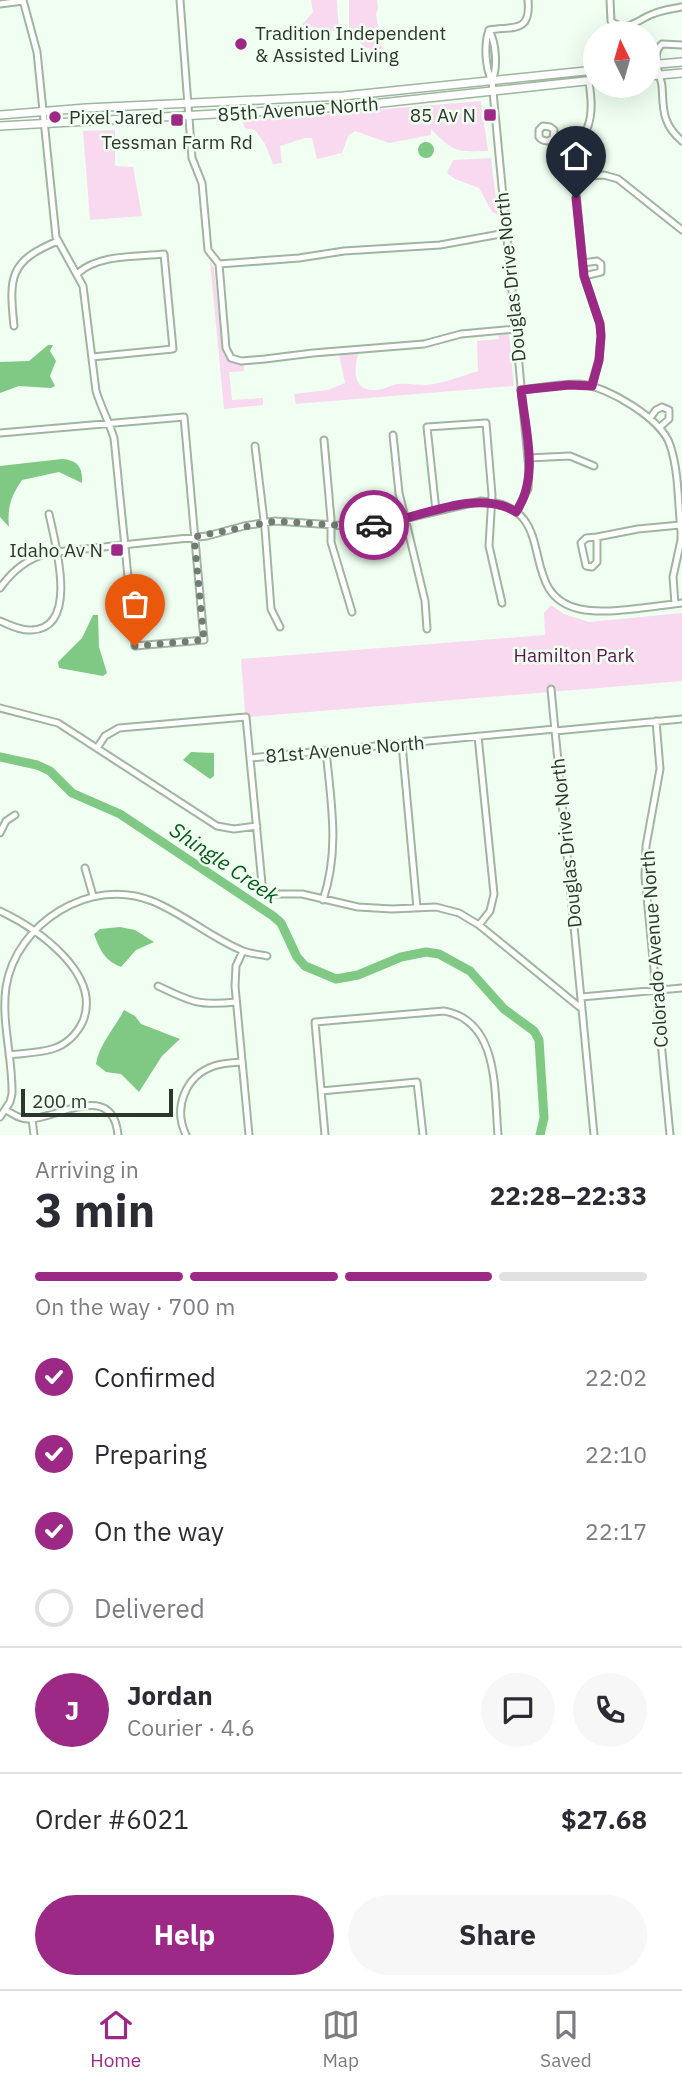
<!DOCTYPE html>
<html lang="en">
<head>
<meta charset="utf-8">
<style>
	body { margin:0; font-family:"IBM Plex Sans",sans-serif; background:#f7f7f7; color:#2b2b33; height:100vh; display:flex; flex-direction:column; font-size:26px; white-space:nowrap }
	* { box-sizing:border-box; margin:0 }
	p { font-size:23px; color:#7c7c81 }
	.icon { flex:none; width:38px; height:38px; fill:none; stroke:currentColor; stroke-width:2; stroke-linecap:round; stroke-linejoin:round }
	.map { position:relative; height:1135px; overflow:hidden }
	.details { display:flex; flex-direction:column; background:#fff; flex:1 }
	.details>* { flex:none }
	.needle { width:46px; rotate:355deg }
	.buttons { position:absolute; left:583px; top:21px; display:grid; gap:14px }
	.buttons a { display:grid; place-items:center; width:77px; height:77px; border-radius:50%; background:#fff; box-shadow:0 7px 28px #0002; font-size:35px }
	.scale { position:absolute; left:21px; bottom:18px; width:152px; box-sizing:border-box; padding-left:7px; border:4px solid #2d362d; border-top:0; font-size:19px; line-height:24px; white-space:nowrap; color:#2d362d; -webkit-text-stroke:5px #f0fff1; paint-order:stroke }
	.pin { position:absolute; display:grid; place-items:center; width:60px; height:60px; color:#fff; margin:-72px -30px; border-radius:50% 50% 50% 0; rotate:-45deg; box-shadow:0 0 7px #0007 }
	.pin .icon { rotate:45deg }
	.courier { position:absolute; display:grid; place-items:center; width:70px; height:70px; margin:-35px; border:5px solid #9c2985; border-radius:50%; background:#fff; color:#222; box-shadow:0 2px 9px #0007 }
	.head em { font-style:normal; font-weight:700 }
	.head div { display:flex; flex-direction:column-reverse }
	.head { display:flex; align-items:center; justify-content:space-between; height:119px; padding:0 35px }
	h1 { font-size:46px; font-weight:700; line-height:52px }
	.bar { display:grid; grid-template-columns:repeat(4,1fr); gap:10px 7px; align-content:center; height:84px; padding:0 35px }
	.bar i { height:9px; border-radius:5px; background:#e1e1e2 }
	.bar .current { background:#9c2985 }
	.bar p { grid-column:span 4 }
	.line { display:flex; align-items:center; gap:18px; padding:0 35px; border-top:2px solid #e1e1e2 }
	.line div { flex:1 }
	.round { display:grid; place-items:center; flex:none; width:74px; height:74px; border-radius:37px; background:#f7f7f7 }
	ol { padding:0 35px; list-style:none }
	li { display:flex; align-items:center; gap:21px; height:77px }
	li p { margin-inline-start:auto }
	li .icon { padding:7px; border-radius:50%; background:#9c2985; color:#fff; stroke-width:4 }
	li:last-child { color:#7c7c81 }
	li i { width:38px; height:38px; border:4px solid #e1e1e2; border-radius:50% }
	.cta { display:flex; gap:14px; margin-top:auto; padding:14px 35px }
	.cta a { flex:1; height:80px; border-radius:42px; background:#9c2985; color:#fff; font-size:28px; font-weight:700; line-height:80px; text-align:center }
	.cta a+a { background:#f7f7f7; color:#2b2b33 }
	.dock { display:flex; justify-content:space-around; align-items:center; height:98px; border-top:2px solid #e1e1e2; background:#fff; font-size:19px; color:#7c7c81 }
	.dock a { display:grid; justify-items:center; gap:4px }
	.dock .current { color:#9c2985 }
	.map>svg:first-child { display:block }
	.green { fill:#f9d9ef }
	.water { fill:#7fc984 }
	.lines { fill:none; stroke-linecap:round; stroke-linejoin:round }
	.river { stroke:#7fc984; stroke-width:9 }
	.minor-casing { stroke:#9fb59f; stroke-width:9 }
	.major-casing { stroke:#9fb59f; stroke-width:10 }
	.minor { stroke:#fff; stroke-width:5 }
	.major { stroke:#fff; stroke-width:7 }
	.done { stroke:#717c72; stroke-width:7; stroke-dasharray:0 12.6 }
	.route { stroke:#9c2985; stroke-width:9 }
	.poi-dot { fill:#9c2985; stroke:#f0fff1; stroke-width:2.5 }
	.labels { text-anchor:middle; stroke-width:5; stroke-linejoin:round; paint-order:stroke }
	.poi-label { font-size:19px; fill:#2d362d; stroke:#f0fff1; text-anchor:start }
	.street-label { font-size:19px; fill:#2d362d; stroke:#f0fff1 }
	.park-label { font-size:19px; fill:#5b154d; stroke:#f0fff1 }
	.water-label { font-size:21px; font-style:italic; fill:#04591a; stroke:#f0fff1 }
</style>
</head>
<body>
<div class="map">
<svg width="682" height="1135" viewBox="0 0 682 1135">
	<rect width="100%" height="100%" fill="#f0fff1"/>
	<path class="green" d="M311 0H337L339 32 302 25 313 12Z
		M349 0H377L378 9 376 14 381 45 384 49V64H377L375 50 365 47 349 34Z
		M481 101 488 151C457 152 454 153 431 129V135L389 143 355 131 348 136 342 153 317 159 312 138H305L280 146 282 163 273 164 265 144 255 130 245 128 242 121Z
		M115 130V166L133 167 142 216 90 220 83 131Z
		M491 158 498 215 492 212 479 188 455 179 447 173 453 160Z
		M210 261 214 268 223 353 229 360 244 363V371L229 372 232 400 263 398V405L224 409Z
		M498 334H509L514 386 296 404 294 394 328 390 345 383 339 354 359 352C354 366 352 390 372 390 382 391 390 385 398 384 407 383 417 385 426 385 443 384 461 376 478 371L477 341 499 339Z
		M551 605 564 614 589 622 682 613V681L249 717 245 712 241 659 545 635 544 613Z"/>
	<path class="water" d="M418 150a8 8 0 1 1 16 0a8 8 0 1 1-16 0Z
		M48 345H53L50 351 56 361 50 376 55 386 51 388 19 386 0 393V362L29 361Z
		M62 459C78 460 83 468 82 483L59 472 22 480C11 496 7 508 9 527L0 517V466Z
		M93 615H98L99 647 107 673 103 676 59 668 58 662 82 638Z
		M191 752 214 753V776L210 779 183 760Z
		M120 927 135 930 154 942 136 950 121 967C104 960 100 950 94 934L100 929Z
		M124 1010 135 1016 141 1024 180 1039 162 1056 139 1092 121 1074 106 1072 96 1064C99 1044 115 1028 124 1010Z"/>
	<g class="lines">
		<path class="river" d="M0 757 37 765 50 771 72 793 120 814 273 916 281 923 297 957 305 966 336 979 358 975 401 957 426 952 439 954 470 971 504 1009 534 1031 539 1040 544 1118 540 1135"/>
		<g class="minor-casing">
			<path id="minor" d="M180 0 192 158 202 183 208 250 219 264 226 348 231 358 241 361 265 359 313 353 424 344 461 334 515 329
				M610 0 611 21C627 34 638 19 653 14 662 10 672 9 681 7
				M0 4 23 1
				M489 30C484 44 485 67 492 81L529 470 528 489 516 512
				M489 30C515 26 531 33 528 0
				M489 30C496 43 498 67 492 81
				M682 45 662 44C650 55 660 72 662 86 663 96 662 108 666 119 669 128 675 135 682 141
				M589 81C591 96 593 112 588 126 583 139 576 148 573 162L584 276 600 324 601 336 599 360 591 386
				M553 138C549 142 543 142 539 137V130L543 126 550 127 554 130 553 138 576 148
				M574 177 604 175 618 179 682 230
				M583 263 597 261 601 264V272L584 276
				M219 264 299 258 344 251 440 245 506 233
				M78 273C100 254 136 257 164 254L173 349 92 357
				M14 326C9 277 9 261 58 241
				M521 390C540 388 561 383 580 384 607 386 662 419 670 445 679 471 678 504 681 531V540L673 577 675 604
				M650 418 656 410 662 407 669 410V419L660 427
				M0 433 184 417 204 640 135 646 114 438C109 422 101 407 96 391L83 286 56 237 37 52 23 0
				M393 435 399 493 425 601 427 629
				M324 440 331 519V542L352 612
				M255 446 265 529 271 609 280 627
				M528 458 570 456 594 466
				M436 511 427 427 486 423 492 495 489 546 502 603
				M597 537 586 538 581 543 586 566 592 567 597 562V537L638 529 680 525
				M0 588C13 570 26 560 47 553L207 536 244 526 275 521 349 526 378 525 481 501C565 505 512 594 580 609 606 615 654 606 682 603
				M0 621C10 625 21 631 32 630 80 628 55 543 49 514
				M551 689 582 1009
				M0 708 58 723 217 826 234 829 257 826
				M656 721 660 769 646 846 645 876 670 1135
				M555 731 682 719
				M478 736 494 894 490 911 479 925
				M402 744 417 908
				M97 748 105 736 119 728 246 717 263 894H302L358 907 392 909 436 907 459 913 479 925 582 1009 594 1135
				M250 758 555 729
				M0 833 6 821 15 815
				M85 868 93 896
				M323 900C340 850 331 802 326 751
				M0 911C36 928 102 973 83 1021 77 1034 66 1045 52 1049 39 1053 23 1053 9 1055
				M243 951 236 966 235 986 249 1135
				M158 986C191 1002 199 1006 236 1002
				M581 997 682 988
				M321 1091 417 1082 423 1135
				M6 1110C14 1115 22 1120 31 1119 59 1117 113 1081 118 1135
				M0 1117 10 1102 12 1094C13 1059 1 1022 6 987 16 923 91 876 152 901 184 914 210 937 241 950 249 954 259 954 267 956
				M32 1119 34 1135
				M186 1135C173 1108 185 1076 214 1066 223 1063 232 1063 242 1062
				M325 1135 315 1022 444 1011C500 1021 494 1092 498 1135"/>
		</g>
		<g class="major-casing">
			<path id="major" d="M648 65 682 62
				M648 76 682 73
				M0 115 86 108 343 96 595 70
				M0 126 344 107 595 80"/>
		</g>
		<use href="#minor" class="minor"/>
		<use href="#major" class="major"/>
	</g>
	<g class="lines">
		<path class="done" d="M135 646 204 640 194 537 275 521 349 526 374 525"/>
		<path class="route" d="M374 525C416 520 477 487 516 512 540 477 525 429 521 390L569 385 592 386 599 360 601 336 600 324 584 276 576 198"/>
	</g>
	<g class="poi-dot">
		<circle cx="241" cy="44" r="7"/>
		<rect x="483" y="108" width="14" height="14" rx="3.5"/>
		<circle cx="55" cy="117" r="7"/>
		<rect x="170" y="113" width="14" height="14" rx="3.5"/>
		<rect x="110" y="543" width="14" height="14" rx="3.5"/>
	</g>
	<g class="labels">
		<g class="poi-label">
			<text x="255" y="40">Tradition Independent<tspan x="255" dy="22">&amp; Assisted Living</tspan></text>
			<text x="476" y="122" text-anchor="end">85 Av N</text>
			<text x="69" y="124">Pixel Jared</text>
			<text x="177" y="149" text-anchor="middle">Tessman Farm Rd</text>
			<text x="103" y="557" text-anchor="end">Idaho Av N</text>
		</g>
		<g class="street-label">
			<text transform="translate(298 109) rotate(-4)" y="7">85th Avenue North</text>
			<text transform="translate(510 277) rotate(-96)" y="7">Douglas Drive North</text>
			<text transform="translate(345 749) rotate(-5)" y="7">81st Avenue North</text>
			<text transform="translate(566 843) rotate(-96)" y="7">Douglas Drive North</text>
			<text transform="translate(654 949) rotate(-94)" y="7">Colorado Avenue North</text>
		</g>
		<g class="park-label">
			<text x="574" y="662">Hamilton Park</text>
		</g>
		<g class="water-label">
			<text transform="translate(224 863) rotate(34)" y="7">Shingle Creek</text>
		</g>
	</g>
</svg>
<div class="buttons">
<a><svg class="needle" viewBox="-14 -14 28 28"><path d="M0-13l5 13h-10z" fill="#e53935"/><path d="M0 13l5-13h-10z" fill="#7c7c81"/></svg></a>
</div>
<div class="scale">200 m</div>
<div class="pin" style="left:135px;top:646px;background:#ea580c"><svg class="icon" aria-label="bag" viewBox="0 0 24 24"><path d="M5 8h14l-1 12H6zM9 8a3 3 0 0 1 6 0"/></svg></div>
<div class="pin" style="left:576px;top:198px;background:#1f2937"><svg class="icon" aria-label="home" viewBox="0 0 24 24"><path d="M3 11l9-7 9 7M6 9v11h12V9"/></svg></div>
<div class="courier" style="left:374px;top:525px"><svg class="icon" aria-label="car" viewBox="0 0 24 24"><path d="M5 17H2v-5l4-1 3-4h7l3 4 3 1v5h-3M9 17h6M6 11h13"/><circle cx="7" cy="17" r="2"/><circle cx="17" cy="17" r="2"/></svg></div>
</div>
<section class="details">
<div class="head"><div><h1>3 min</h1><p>Arriving in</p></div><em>22:28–22:33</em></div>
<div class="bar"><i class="current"></i><i class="current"></i><i class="current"></i><i></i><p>On the way · 700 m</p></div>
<ol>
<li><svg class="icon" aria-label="check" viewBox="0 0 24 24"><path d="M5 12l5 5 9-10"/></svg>Confirmed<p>22:02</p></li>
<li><svg class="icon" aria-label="check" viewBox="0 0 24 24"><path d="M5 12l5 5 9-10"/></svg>Preparing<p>22:10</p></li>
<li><svg class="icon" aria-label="check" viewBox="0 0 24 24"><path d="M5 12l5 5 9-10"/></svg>On the way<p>22:17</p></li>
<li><i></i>Delivered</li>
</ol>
<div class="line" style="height:126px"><b class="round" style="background:#9c2985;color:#fff">J</b><div><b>Jordan</b><p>Courier · 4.6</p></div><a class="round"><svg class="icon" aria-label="chat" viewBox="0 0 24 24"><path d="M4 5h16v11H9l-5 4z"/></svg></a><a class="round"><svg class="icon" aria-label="phone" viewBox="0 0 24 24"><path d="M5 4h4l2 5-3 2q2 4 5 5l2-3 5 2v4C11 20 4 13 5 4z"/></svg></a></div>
<div class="line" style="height:91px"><div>Order #6021</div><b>$27.68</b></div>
<div class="cta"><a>Help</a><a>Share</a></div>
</section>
<nav class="dock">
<a class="current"><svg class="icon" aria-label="home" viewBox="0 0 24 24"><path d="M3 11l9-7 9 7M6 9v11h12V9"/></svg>Home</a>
<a><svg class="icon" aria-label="map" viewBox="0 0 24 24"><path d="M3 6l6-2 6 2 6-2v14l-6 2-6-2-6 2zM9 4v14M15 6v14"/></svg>Map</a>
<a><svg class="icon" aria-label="saved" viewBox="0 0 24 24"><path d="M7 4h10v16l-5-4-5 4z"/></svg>Saved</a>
</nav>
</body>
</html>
